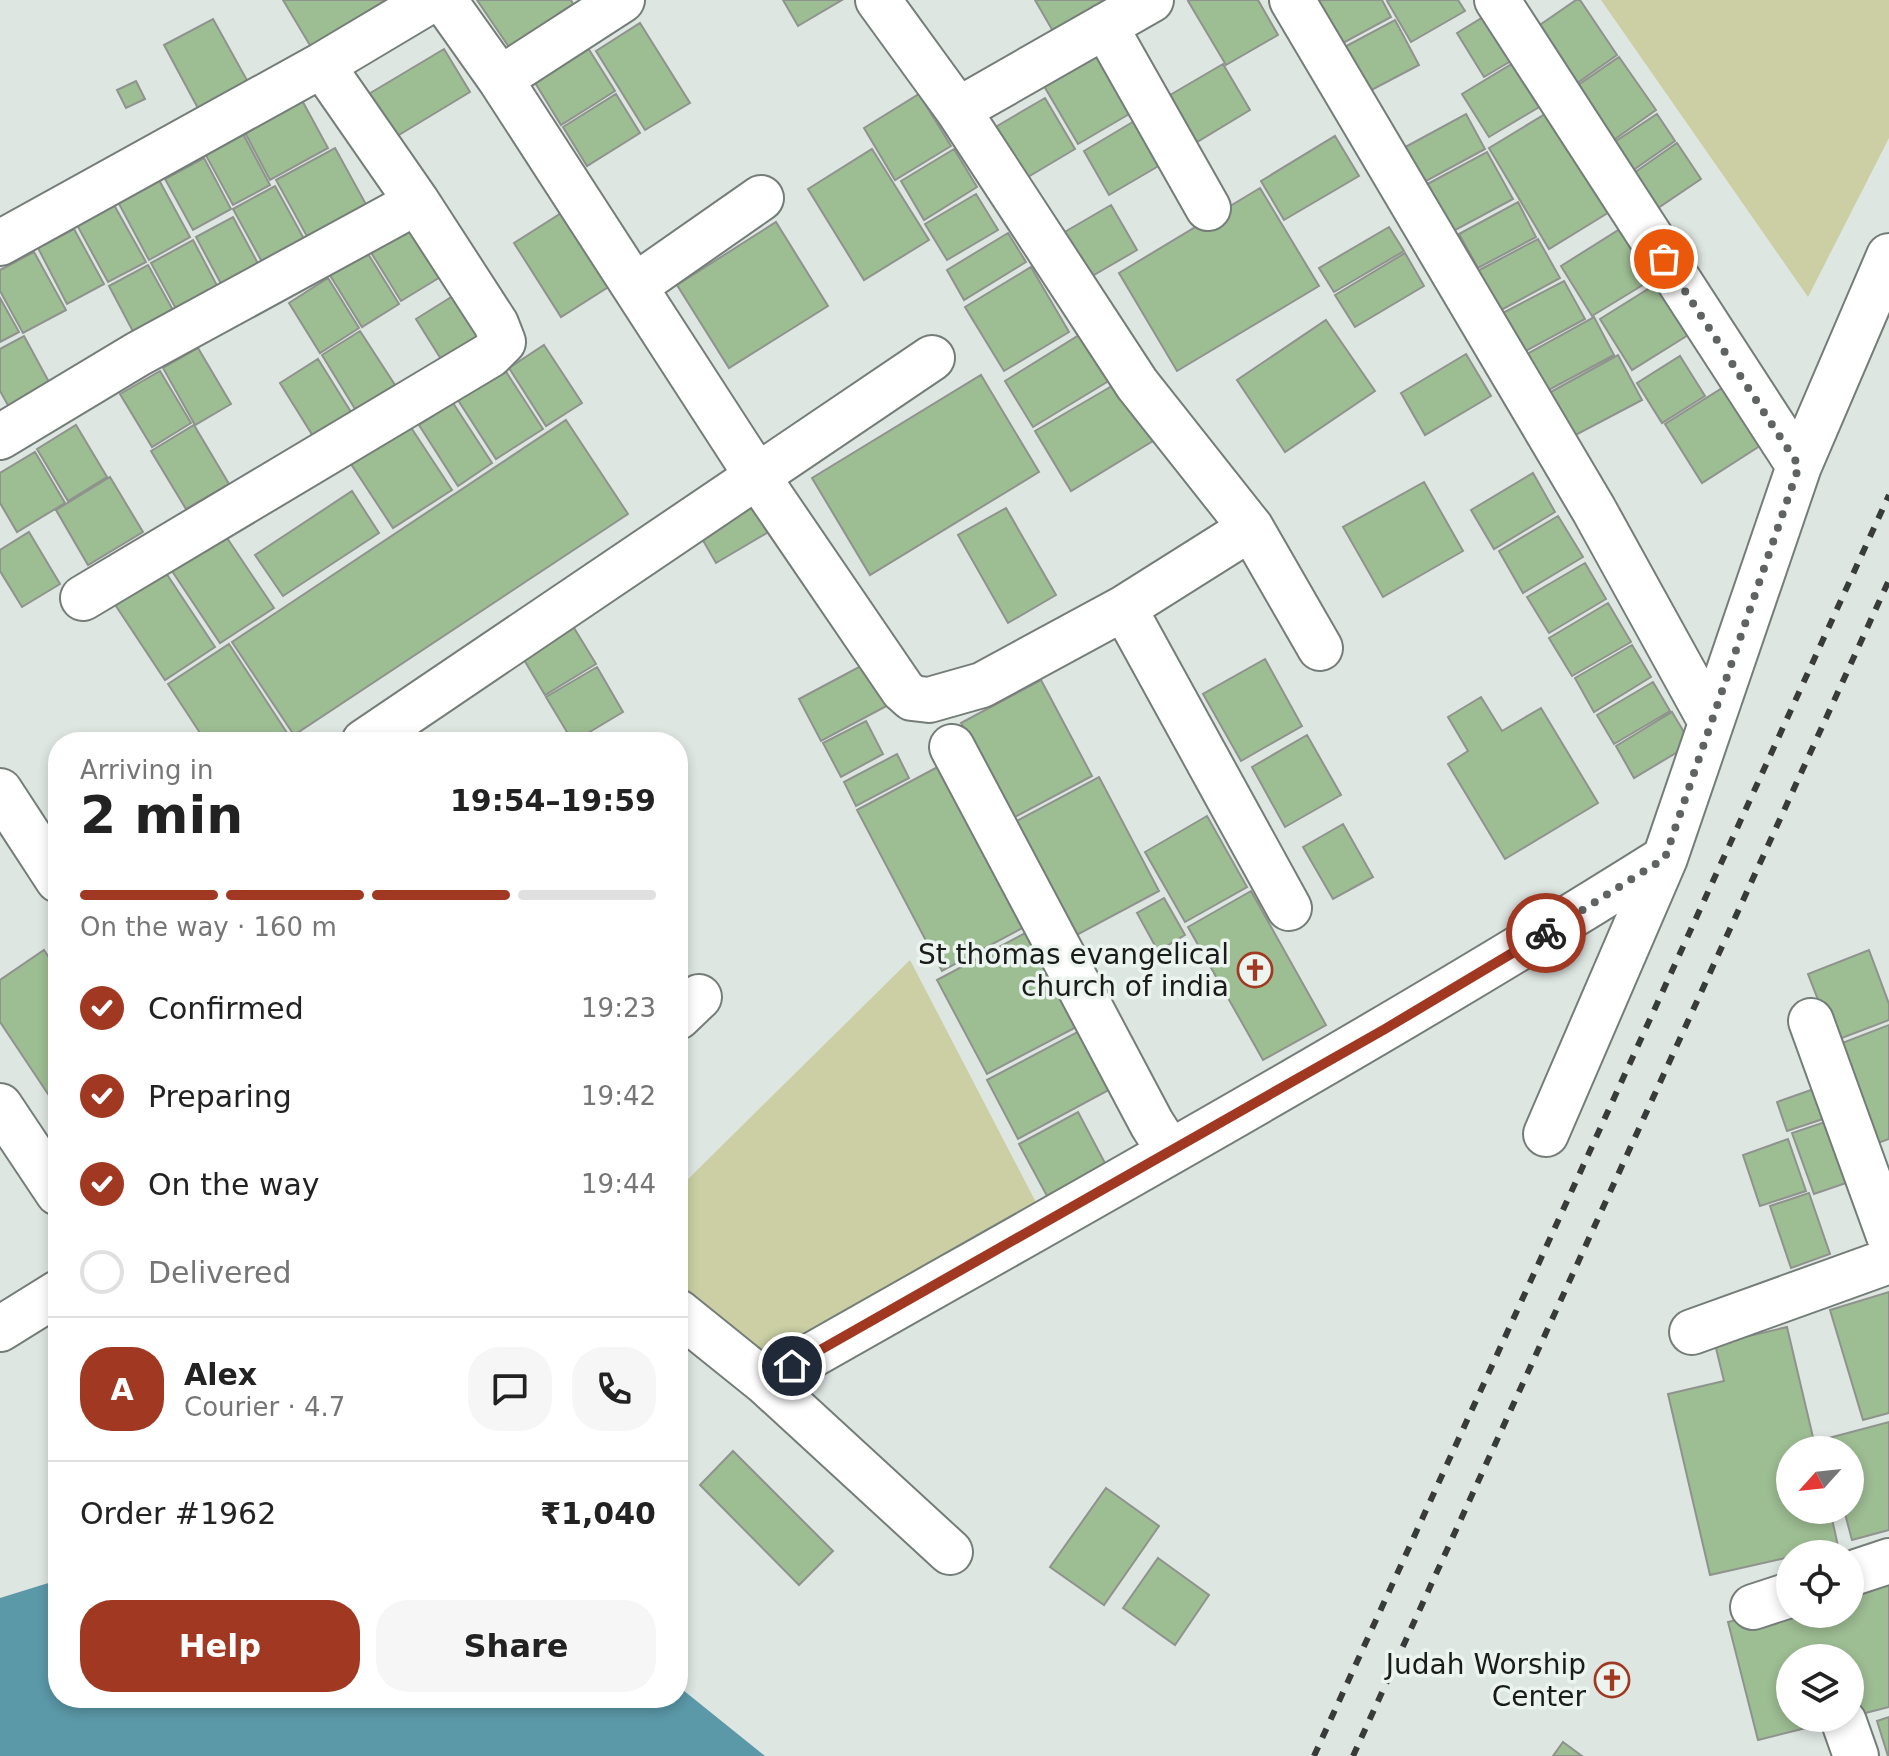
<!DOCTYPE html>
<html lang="en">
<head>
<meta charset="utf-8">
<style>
	body { margin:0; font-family:"DejaVu Sans",sans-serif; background:#f6f6f6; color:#222; height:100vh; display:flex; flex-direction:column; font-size:30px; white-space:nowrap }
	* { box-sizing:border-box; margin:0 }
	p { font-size:26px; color:#767676 }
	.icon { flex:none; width:44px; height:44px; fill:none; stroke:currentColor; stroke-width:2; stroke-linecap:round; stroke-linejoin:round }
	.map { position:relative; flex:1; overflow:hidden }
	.sheet { position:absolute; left:48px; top:732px; width:640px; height:976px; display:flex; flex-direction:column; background:#fff; border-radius:32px; box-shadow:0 4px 12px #0003 }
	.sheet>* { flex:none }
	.needle { width:52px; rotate:243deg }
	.fabs { position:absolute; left:1776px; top:1436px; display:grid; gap:16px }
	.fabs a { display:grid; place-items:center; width:88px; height:88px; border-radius:50%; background:#fff; box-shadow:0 4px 12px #0003; font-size:40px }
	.pin { position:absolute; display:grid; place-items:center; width:68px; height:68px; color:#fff; margin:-34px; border:4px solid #fff; border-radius:50%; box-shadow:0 2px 8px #0007 }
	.courier { position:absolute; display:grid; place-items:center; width:80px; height:80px; margin:-40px; border:6px solid #a13821; border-radius:50%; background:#fff; color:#222; box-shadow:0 2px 10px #0007 }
	.headline em { font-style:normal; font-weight:800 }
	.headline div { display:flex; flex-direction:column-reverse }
	.headline { display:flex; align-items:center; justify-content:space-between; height:136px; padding:0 32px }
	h1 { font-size:52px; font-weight:800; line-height:60px }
	.bar { display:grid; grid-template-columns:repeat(4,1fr); gap:12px 8px; align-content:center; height:96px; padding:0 32px }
	.bar i { height:10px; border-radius:6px; background:#e0e0e0 }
	.bar .selected { background:#a13821 }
	.bar p { grid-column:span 4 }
	.line { display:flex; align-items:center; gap:20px; padding:0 32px; border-top:2px solid #e0e0e0 }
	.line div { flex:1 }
	.round { display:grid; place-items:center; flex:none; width:84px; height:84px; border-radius:32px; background:#f6f6f6 }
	ol { padding:0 32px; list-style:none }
	li { display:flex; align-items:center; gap:24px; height:88px }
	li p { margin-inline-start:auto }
	li .icon { padding:8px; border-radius:50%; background:#a13821; color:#fff; stroke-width:4 }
	li:last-child { color:#767676 }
	li i { width:44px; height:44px; border:4px solid #e0e0e0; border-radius:50% }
	.primary-button { display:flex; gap:16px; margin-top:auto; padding:16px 32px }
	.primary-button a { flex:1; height:92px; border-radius:32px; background:#a13821; color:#fff; font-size:32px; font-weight:800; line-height:92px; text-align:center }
	.primary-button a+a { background:#f6f6f6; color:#222 }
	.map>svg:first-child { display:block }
	.green { fill:#cbcfa3 }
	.water { fill:#5b98a8 }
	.building { fill:#9dbd93; stroke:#8f938d; stroke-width:2 }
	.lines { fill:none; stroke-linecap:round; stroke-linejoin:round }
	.minor-casing { stroke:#757d79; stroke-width:48 }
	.minor { stroke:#fff; stroke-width:44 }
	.rail { stroke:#383b3a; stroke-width:6; stroke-dasharray:10 10; stroke-linecap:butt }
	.done { stroke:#5f6361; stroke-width:8; stroke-dasharray:0 14.4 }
	.route { stroke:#a13821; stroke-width:10 }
	.labels { text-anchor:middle; stroke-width:7; stroke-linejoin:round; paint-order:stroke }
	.poi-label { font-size:28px; fill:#1a1c1b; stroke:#ecf4ef; text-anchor:end }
</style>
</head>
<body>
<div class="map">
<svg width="1889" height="1756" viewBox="0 0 1889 1756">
	<rect width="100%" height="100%" fill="#dee6e2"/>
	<path class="green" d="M1601 0H1889V138L1808 297Z
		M910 960 1040 1210 769 1361 678 1288V1189Z"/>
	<path class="water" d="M58 1580V1698H678V1686L765 1756H0V1598Z"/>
	<path class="building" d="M283 0H392L311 47Z
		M477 0H571L573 4 509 47Z
		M783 0H842L798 26Z
		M1035 0H1102L1105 4 1054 33Z
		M1190 0H1258L1278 35 1226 65 1188 1Z
		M1306 0H1382L1391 17 1332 49Z
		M1389 0H1458L1465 11 1411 42 1387 1Z
		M1576 0H1580L1617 55 1573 86 1534 29Z
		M1485 16 1511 61 1484 77 1457 33Z
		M213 19 248 82 199 110 164 45Z
		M1395 20 1419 65 1364 94 1339 50Z
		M640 23 690 103 645 130 596 51Z
		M588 48 615 91 561 125 534 81Z
		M444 49 470 92 389 141 362 98Z
		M1096 55 1131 113 1078 144 1044 86Z
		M1619 57 1656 110 1608 144 1571 90Z
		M1515 62 1541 106 1489 137 1462 94Z
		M1223 64 1250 110 1197 142 1170 95Z
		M136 81 145 99 126 108 117 90Z
		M298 93 328 148 270 180 241 125Z
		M616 94 640 133 587 166 563 127Z
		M919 94 951 146 895 180 864 128Z
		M1045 98 1075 149 1023 180 992 129Z
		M1550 111 1611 211 1549 249 1489 148Z
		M1466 114 1485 149 1417 186 1398 151Z
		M1657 114 1675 141 1629 173 1610 145Z
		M1136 120 1162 164 1109 195 1084 151Z
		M241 130 270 185 233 205 203 150Z
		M1335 136 1359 176 1284 220 1261 181Z
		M1677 143 1701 179 1655 210 1631 175Z
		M335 148 368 208 309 240 276 180Z
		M872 149 929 240 864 280 808 189Z
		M954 149 977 187 924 220 901 181Z
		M1487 152 1513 199 1446 235 1420 188Z
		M204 158 231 209 193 230 165 179Z
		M159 180 190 237 149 260 118 202Z
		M275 186 309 248 267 271 233 209Z
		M1260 188 1319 286 1177 371 1119 273Z
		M976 194 998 230 947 260 925 224Z
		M1518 202 1536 237 1478 268 1459 234Z
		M114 205 146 262 108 282 77 225Z
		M1111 205 1137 250 1082 282 1056 237Z
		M563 212 610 286 561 317 514 243Z
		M233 217 263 273 226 293 196 237Z
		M408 221 442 276 401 301 367 246Z
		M776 222 828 306 729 368 677 285Z
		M1389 227 1404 251 1334 292 1319 268Z
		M74 229 104 284 67 304 38 248Z
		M1620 229 1651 280 1592 316 1561 266Z
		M1008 233 1026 262 964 300 947 270Z
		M1538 239 1560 278 1492 315 1470 275Z
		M193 240 222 295 181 318 151 263Z
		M365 249 399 304 362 327 328 272Z
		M34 252 66 310 23 333 0 291V270Z
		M1405 253 1424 286 1355 327 1335 295Z
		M148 265 178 319 138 341 109 286Z
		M1031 267 1069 332 1004 371 965 307Z
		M328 278 359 328 320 353 289 303Z
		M1564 281 1585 319 1520 354 1499 315Z
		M1661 281 1693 332 1632 370 1600 319Z
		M456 294 486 341 446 367 416 319Z
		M0 298 19 332 0 342Z
		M1594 317 1614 355 1545 392 1525 355Z
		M1326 320 1375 391 1285 452 1237 380Z
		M360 331 395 385 355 409 322 355Z
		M1084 332 1112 379 1033 427 1005 381Z
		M24 336 55 393 14 416 0 391V349Z
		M544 345 582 403 546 426 509 368Z
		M198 348 231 404 195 425 163 368Z
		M1466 354 1491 396 1425 435 1401 393Z
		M1618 355 1642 400 1570 438 1547 394Z
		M1680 356 1705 396 1662 423 1637 383Z
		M318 359 351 412 313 436 280 383Z
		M503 367 543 429 496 459 456 397Z
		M160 371 191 423 152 447 120 394Z
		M981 375 1039 472 870 575 812 478Z
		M1117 383 1153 441 1071 491 1035 431Z
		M1727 385 1763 444 1702 483 1665 424Z
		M453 403 492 463 458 486 419 425Z
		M566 420 628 514 294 735 232 642Z
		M408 423 452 490 393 528 349 461Z
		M76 425 107 477 68 501 37 449Z
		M194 425 229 484 186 509 151 451Z
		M35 452 65 503 17 532 0 503V473Z
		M1533 473 1555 512 1494 549 1471 510Z
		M110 477 143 532 88 565 56 510Z
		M1424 482 1463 551 1383 597 1343 527Z
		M352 491 379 533 283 596 255 555Z
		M758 494 777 527 716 563 697 530Z
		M1006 508 1056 595 1008 623 958 535Z
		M1558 516 1583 557 1523 593 1499 551Z
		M29 532 60 584 22 607 0 571V550Z
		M223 532 274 608 220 643 170 568Z
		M1585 563 1606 599 1549 633 1527 597Z
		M164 570 215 647 165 680 114 603Z
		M1608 603 1631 642 1572 676 1549 638Z
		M571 623 596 664 545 695 520 653Z
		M229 644 293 742H206L168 684Z
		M1632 645 1651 677 1594 712 1575 678Z
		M1265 659 1302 726 1241 761 1203 694Z
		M872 660 894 702 821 741 799 699Z
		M597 667 623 712 573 742 546 697Z
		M1041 680 1092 776 1013 818 961 723Z
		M1653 682 1670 711 1614 744 1597 715Z
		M1481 697 1502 731 1541 708 1598 803 1505 859 1448 764 1468 751 1448 717Z
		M1672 712 1691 744 1634 778 1616 746Z
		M866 721 883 754 841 777 823 743Z
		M1307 735 1341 795 1285 827 1252 767Z
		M897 754 909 778 856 806 844 782Z
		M945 763 1030 924 942 971 857 810Z
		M1099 777 1159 891 1073 937 1013 823Z
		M1207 816 1247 887 1185 922 1145 852Z
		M1343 824 1373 877 1333 899 1303 847Z
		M1251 891 1326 1025 1263 1060 1188 927Z
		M1164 898 1185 935 1158 951 1137 913Z
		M1031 930 1082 1024 987 1074 937 980Z
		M44 950 58 971V1109L0 1022V980Z
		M1869 950 1889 1004V1020L1834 1041 1808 974Z
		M1889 1025V1139L1875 1144 1837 1045Z
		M1085 1028 1116 1086 1018 1139 987 1080Z
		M1825 1085 1835 1115 1787 1131 1777 1102Z
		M1078 1112 1106 1165 1047 1196 1019 1144Z
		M1837 1118 1858 1179 1814 1194 1792 1133Z
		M1788 1139 1806 1191 1760 1206 1743 1155Z
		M1809 1193 1830 1254 1791 1268 1770 1206Z
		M1889 1292V1413L1863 1420 1830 1310Z
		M1787 1327 1816 1450H1790V1510H1830L1838 1546 1801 1554H1790V1557L1710 1575 1668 1394 1724 1381 1715 1344Z
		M1889 1422V1530L1852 1540 1844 1510H1850V1450H1828L1825 1439Z
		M733 1451 833 1551 799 1585 700 1485Z
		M1106 1488 1159 1526 1104 1605 1050 1567Z
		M1158 1558 1209 1595 1175 1645 1123 1608Z
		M1889 1582V1707L1850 1717V1658H1790V1718H1846L1758 1740 1728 1622 1790 1607V1614H1850V1592Z
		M1889 1717V1756H1888L1877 1721Z
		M1563 1742 1582 1756H1553Z"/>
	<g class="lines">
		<g class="minor-casing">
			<path id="minor" d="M444 0 500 79 757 476 903 690 912 698 929 700 982 685 1124 608 1251 528
				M878 0 958 110 1137 384 1251 528 1320 648
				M1292 0 1594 510 1711 722
				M1497 0 1799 466
				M1105 26 1208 208
				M500 79 622 0
				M958 110 1151 0
				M0 243 322 65
				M635 286 761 198
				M0 437 138 354 417 202 322 65 431 0
				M83 598 490 355 503 342 496 324 417 202
				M1124 608 1289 908
				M364 742 932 358
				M952 747 1152 1124 1170 1152
				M0 791 58 880
				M678 1017 699 997
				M1811 1021 1889 1236
				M0 1106 58 1193
				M1546 1134 1665 858 1799 466 1889 256
				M678 1312 765 1382 950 1552
				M0 1329 58 1293
				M1692 1332 1889 1261
				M765 1382C1067 1210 1371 1043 1665 858
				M1850 1574 1889 1561
				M1753 1607 1790 1595
				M1844 1722 1856 1756"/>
		</g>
		<use href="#minor" class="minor"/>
		<path class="rail" d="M1314 1756 1889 495
			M1353 1756 1889 580"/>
	</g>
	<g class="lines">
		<path class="done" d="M1546 933 1665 858 1799 466 1664 259"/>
		<path class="route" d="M792 1366 1385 1029 1546 933"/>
	</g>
	<defs>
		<g id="church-ring" transform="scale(1.8)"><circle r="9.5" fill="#ecf4ef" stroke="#a13821" stroke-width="1.5"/><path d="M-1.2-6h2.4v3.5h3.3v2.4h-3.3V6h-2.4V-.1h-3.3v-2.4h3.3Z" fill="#a13821"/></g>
	</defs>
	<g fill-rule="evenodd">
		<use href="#church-ring" x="1255" y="970"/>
		<use href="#church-ring" x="1612" y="1680"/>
	</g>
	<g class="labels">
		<g class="poi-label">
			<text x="1229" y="964">St thomas evangelical<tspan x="1229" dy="32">church of india</tspan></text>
			<text x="1586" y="1674">Judah Worship<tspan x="1586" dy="32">Center</tspan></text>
		</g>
	</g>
</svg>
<div class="fabs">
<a><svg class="needle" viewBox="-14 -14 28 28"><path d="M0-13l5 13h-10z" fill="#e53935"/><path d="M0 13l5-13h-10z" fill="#767676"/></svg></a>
<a><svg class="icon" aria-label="locate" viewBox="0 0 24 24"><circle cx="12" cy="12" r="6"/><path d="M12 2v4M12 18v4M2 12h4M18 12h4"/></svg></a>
<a><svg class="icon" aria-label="layers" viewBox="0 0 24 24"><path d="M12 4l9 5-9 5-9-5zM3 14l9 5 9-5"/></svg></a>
</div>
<div class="pin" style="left:1664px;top:259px;background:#ea580c"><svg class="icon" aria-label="bag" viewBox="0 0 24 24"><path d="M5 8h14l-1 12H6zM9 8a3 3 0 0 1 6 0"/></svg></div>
<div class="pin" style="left:792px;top:1366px;background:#1f2937"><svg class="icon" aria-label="home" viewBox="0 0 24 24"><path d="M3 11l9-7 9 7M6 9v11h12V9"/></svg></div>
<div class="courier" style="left:1546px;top:933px"><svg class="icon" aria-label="bike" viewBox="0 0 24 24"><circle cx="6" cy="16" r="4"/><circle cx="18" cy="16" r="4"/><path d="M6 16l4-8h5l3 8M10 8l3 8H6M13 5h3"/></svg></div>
<section class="sheet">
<div class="headline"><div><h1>2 min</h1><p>Arriving in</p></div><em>19:54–19:59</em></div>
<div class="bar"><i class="selected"></i><i class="selected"></i><i class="selected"></i><i></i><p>On the way · 160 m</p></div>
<ol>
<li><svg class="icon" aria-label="check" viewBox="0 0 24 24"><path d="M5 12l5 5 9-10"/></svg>Confirmed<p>19:23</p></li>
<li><svg class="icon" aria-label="check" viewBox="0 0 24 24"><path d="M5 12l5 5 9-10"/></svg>Preparing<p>19:42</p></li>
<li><svg class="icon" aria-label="check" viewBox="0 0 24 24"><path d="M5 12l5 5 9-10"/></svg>On the way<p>19:44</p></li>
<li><i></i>Delivered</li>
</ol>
<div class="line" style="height:144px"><b class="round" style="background:#a13821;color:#fff">A</b><div><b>Alex</b><p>Courier · 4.7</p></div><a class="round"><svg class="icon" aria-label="chat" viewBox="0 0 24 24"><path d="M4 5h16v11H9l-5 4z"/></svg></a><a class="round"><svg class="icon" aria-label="phone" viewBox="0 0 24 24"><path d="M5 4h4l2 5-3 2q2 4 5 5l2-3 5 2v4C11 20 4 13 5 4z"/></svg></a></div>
<div class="line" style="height:104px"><div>Order #1962</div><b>₹1,040</b></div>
<div class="primary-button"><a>Help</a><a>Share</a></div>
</section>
</div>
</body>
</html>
